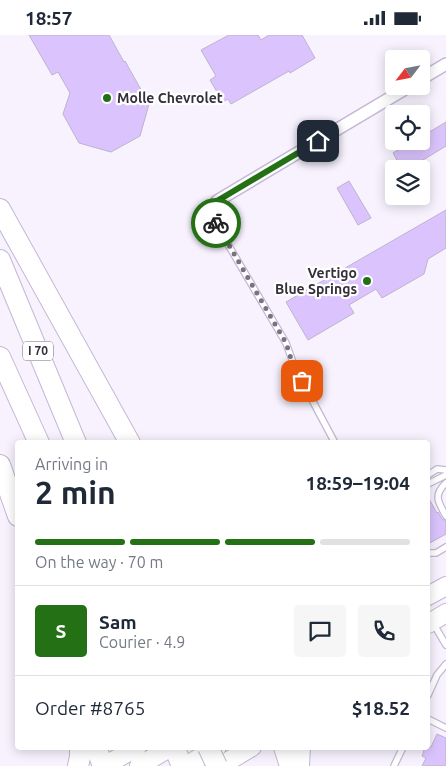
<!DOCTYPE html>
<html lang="en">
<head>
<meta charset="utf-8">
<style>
	body { margin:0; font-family:Ubuntu,sans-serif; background:#f6f6f7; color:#1f2937; height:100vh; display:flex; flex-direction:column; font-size:19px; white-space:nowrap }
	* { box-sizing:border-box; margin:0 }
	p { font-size:16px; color:#747a83 }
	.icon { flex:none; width:28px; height:28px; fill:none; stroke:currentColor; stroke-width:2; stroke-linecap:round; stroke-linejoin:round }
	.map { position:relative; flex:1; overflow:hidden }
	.details { position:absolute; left:15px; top:405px; width:415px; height:310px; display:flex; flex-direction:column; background:#fff; border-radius:5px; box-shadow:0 2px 12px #0003 }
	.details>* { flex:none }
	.needle { width:32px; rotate:238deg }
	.fabs { position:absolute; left:385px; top:15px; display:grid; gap:10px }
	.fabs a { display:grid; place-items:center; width:45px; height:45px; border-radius:5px; background:#fff; box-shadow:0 2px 12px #0003; font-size:25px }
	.pin { position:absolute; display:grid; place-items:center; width:42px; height:42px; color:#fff; margin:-21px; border-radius:10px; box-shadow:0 2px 8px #0006 }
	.courier { position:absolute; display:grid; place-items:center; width:50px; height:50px; margin:-25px; border:4px solid #247115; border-radius:50%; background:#fff; color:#222; box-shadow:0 1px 6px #0007 }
	.head em { font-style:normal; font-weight:700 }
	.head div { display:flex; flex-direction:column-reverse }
	.head { display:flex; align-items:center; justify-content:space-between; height:85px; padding:0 20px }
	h1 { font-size:32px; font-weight:700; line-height:38px }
	.bar { display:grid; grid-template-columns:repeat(4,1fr); gap:8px 5px; align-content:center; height:60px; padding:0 20px }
	.bar i { height:6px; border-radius:4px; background:#e0e1e3 }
	.bar .active { background:#247115 }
	.bar p { grid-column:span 4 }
	.line { display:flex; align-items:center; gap:12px; padding:0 20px; border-top:1px solid #e0e1e3 }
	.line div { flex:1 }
	.round { display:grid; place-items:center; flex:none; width:52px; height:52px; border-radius:5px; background:#f6f6f7 }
	.status { display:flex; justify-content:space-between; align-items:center; height:35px; padding:0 25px; background:#fff; direction:ltr }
	.status svg { height:14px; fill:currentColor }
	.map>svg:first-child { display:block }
	.building { fill:#dbc4fd; stroke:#beb2cf }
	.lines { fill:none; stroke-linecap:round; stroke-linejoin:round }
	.service-casing { stroke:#c4b8d5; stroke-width:8 }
	.minor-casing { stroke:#c4b8d5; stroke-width:14 }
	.primary-casing { stroke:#c4b8d5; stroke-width:20 }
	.motorway-casing { stroke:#c4b8d5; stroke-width:22 }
	.service { stroke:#fff; stroke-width:5.5 }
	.minor { stroke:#fff; stroke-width:11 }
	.primary { stroke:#fff; stroke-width:18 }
	.motorway { stroke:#fff; stroke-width:20 }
	.motorway-bridge-casing { stroke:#c4b8d5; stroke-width:22; stroke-linecap:butt }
	.motorway-bridge { stroke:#fff; stroke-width:20 }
	.done { stroke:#78737f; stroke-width:5; stroke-dasharray:0 9 }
	.route { stroke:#247115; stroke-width:6 }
	.poi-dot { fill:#247115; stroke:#fff; stroke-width:2 }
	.labels { text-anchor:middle; stroke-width:4.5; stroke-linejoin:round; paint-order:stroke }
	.shield { fill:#fff; stroke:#716d75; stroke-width:1 }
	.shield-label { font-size:12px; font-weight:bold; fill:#342f3a }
	.poi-label { font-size:14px; font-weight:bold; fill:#342f3a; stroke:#fff; text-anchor:start }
</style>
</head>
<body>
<div class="status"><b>18:57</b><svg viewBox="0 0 49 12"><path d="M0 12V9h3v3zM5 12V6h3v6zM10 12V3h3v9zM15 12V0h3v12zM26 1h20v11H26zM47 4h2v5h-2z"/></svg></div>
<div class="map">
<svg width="446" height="731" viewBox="0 0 446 731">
	<rect width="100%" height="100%" fill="#f7f2fe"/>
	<path class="building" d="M29 0H109L124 27 125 26 149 69 140 101 111 117 79 108 63 79 70 58 58 37 52 40Z
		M229 0H258L261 5 269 0H302L315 23 290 38 289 36 231 69 228 64 223 67 210 45 216 41 201 15Z
		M446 87V111L418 128 421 134H402L393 118 414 106H421V102Z
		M349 146 371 183 358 190 337 153Z
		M446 175V213L428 224 424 239 382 263 376 254 349 270 354 278 308 305 286 267Z
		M428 462 437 478 438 477 442 484 446 486V499L428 509Z
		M437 699 446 703V731H422L426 723 422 721 425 712H431Z"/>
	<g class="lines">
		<g class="service-casing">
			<path id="service" d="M217 166 213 175 216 189 286 308 295 333 335 408
				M428 440 437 434 446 435
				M446 448C433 460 438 467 446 481
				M428 449 446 440
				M428 518H436L446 512
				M433 588 446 610
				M428 660 437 640 446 629
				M428 684 446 693
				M394 731 403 712"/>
		</g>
		<g class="minor-casing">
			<path id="minor" d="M421 44 446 29
				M217 166 410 51"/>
		</g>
		<g class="primary-casing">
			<path id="primary" d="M428 561 446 551
				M428 589 446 578
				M108 731 113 726 137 712
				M139 731 171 712
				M186 731 217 712
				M220 731 252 712"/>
		</g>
		<g class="motorway-casing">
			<path id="motorway" d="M0 174 130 408
				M0 225 76 408
				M0 322 39 408
				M0 430 18 481
				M96 712 103 731
				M174 712 182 731
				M284 712 290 731
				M78 731 80 722V712
				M299 731 300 712"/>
		</g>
		<use href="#service" class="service"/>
		<use href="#minor" class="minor"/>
		<use href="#primary" class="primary"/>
		<use href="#motorway" class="motorway"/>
		<g class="motorway-bridge-casing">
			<path id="motorway-bridge" d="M208 712 217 731"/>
		</g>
		<use href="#motorway-bridge" class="motorway-bridge"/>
	</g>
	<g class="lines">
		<path class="done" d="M216 188 286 308 294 333 302 346"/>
		<path class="route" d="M216 188 213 175 217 166 318 106"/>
	</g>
	<g class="poi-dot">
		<circle cx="107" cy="63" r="5"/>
		<circle cx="367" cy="246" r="5"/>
	</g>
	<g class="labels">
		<rect class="shield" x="23" y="306.5" width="30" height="19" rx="4"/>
		<g class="shield-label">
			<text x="38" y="320">I 70</text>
		</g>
		<g class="poi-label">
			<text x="117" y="68">Molle Chevrolet</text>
			<text x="357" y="243" text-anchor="end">Vertigo<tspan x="357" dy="16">Blue Springs</tspan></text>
		</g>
	</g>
</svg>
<div class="fabs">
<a><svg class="needle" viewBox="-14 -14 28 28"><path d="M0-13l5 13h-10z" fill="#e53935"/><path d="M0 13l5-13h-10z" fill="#747a83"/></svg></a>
<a><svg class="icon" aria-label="locate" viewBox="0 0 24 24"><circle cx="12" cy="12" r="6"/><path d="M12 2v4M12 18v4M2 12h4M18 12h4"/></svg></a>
<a><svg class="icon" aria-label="layers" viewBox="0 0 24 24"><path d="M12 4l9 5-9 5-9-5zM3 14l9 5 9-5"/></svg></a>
</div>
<div class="pin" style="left:302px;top:346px;background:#ea580c"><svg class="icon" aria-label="bag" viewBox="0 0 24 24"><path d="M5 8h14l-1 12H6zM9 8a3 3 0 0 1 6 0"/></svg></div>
<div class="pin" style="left:318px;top:106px;background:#1f2937"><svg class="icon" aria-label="home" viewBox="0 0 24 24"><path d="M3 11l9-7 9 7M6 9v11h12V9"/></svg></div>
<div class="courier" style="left:216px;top:188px"><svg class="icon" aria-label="bike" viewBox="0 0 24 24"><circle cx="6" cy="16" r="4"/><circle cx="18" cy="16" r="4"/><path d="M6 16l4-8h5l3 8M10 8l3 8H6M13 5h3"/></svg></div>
<section class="details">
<div class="head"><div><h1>2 min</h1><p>Arriving in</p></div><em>18:59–19:04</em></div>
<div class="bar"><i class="active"></i><i class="active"></i><i class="active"></i><i></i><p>On the way · 70 m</p></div>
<div class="line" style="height:90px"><b class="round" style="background:#247115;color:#fff">S</b><div><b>Sam</b><p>Courier · 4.9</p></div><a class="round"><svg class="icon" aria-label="chat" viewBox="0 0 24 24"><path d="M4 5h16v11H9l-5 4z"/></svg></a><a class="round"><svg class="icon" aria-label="phone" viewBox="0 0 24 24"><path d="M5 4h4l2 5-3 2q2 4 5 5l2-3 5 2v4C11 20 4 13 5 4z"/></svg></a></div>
<div class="line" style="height:65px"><div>Order #8765</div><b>$18.52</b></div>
</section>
</div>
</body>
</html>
